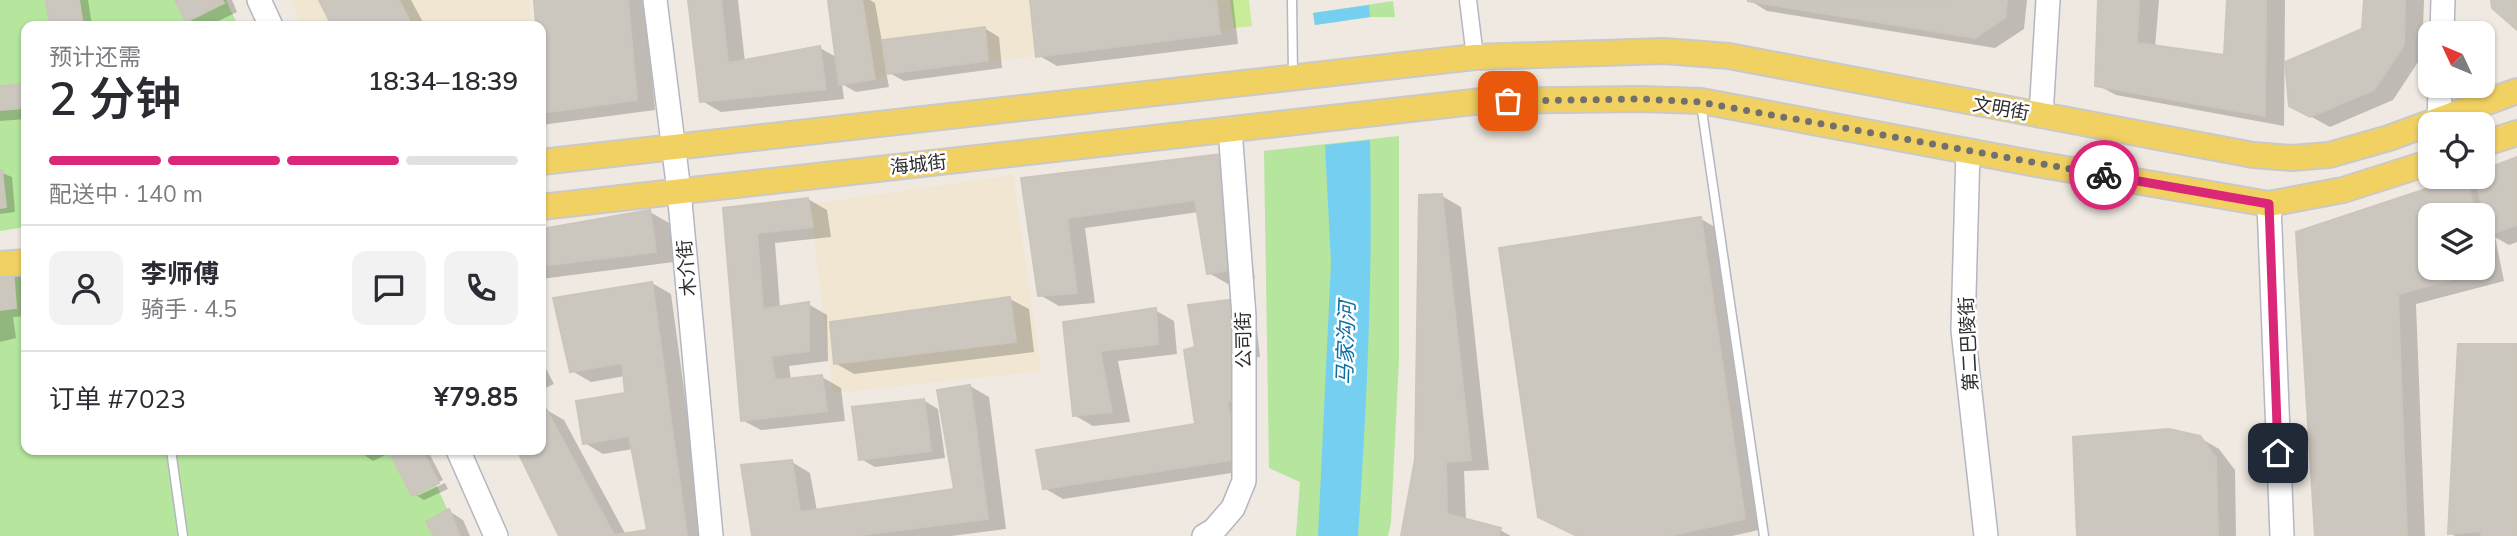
<!DOCTYPE html>
<html lang="zh">
<head>
<meta charset="utf-8">
<style>
	body { margin:0; font-family:Mulish,"Noto Sans SC",sans-serif; background:#f2f2f3; color:#2b2b33; height:100vh; display:flex; flex-direction:column; font-size:26px; white-space:nowrap }
	* { box-sizing:border-box; margin:0 }
	p { font-size:23px; color:#7c7c81 }
	.icon { flex:none; width:38px; height:38px; fill:none; stroke:currentColor; stroke-width:2; stroke-linecap:round; stroke-linejoin:round }
	.map { position:relative; flex:1; overflow:hidden }
	.drawer { position:absolute; left:21px; top:21px; width:525px; height:434px; display:flex; flex-direction:column; background:#fff; border-radius:14px; box-shadow:0 2px 5px #0004 }
	.drawer>* { flex:none }
	.needle { width:46px; rotate:314deg }
	.tools { position:absolute; left:2418px; top:21px; display:grid; gap:14px }
	.tools a { display:grid; place-items:center; width:77px; height:77px; border-radius:14px; background:#fff; box-shadow:0 2px 5px #0004; font-size:35px }
	.pin { position:absolute; display:grid; place-items:center; width:60px; height:60px; color:#fff; margin:-30px; border-radius:14px; box-shadow:0 4px 10px #0006 }
	.courier { position:absolute; display:grid; place-items:center; width:70px; height:70px; margin:-35px; border:5px solid #db2777; border-radius:50%; background:#fff; color:#222; box-shadow:0 2px 9px #0007 }
	.head em { font-style:normal; font-weight:600 }
	.head div { display:flex; flex-direction:column-reverse }
	.head { display:flex; align-items:center; justify-content:space-between; height:119px; padding:0 28px }
	h1 { font-size:46px; font-weight:600; line-height:52px }
	.bar { display:grid; grid-template-columns:repeat(4,1fr); gap:10px 7px; align-content:center; height:84px; padding:0 28px }
	.bar i { height:9px; border-radius:5px; background:#e1e1e2 }
	.bar .active { background:#db2777 }
	.bar p { grid-column:span 4 }
	.line { display:flex; align-items:center; gap:18px; padding:0 28px; border-top:2px solid #e1e1e2 }
	.line div { flex:1 }
	.round { display:grid; place-items:center; flex:none; width:74px; height:74px; border-radius:14px; background:#f2f2f3 }
	.map>svg:first-child { display:block }
	.education { fill:#f0e6d1 }
	.green { fill:#b6e59e }
	.pitch { fill:#c9ec9a }
	.water { fill:#75cff0 }
	.shadow { fill:#0003; fill-rule:evenodd }
	.building { fill:#cbc7bf; stroke:#cbc5ba; stroke-width:2 }
	.lines { fill:none; stroke-linecap:round; stroke-linejoin:round }
	.lane-casing { stroke:#b4b7c1; stroke-width:11 }
	.street-casing { stroke:#b4b7c1; stroke-width:19 }
	.secondary-casing { stroke:#b4b7c1; stroke-width:26 }
	.primary-casing { stroke:#c9c9c9; stroke-width:28 }
	.lane { stroke:#fff; stroke-width:8 }
	.street { stroke:#fff; stroke-width:16 }
	.secondary { stroke:#fff; stroke-width:23 }
	.primary { stroke:#f2d163; stroke-width:24 }
	.done { stroke:#726f6d; stroke-width:7; stroke-dasharray:0 12.6 }
	.route { stroke:#db2777; stroke-width:9 }
	.labels { text-anchor:middle; stroke-width:5; stroke-linejoin:round; paint-order:stroke }
	.street-label { font-size:19px; fill:#2e2e2e; stroke:#fff }
	.water-label { font-size:21px; font-style:italic; fill:#0d6fa3; stroke:#fff }
</style>
</head>
<body>
<div class="map">
<svg width="2517" height="536" viewBox="0 0 2517 536">
	<rect width="100%" height="100%" fill="#efe9e1"/>
	<path class="education" d="M290 0H529L532 26H303Z
		M828 0H1249L1252 26 1234 28 1220 34 887 74 875 79 839 85Z
		M1013 175 1041 371 833 393 810 204Z"/>
	<path class="green" d="M0 0H226L238 26H26V227L0 231Z
		M1393 1 1395 17H1370L1315 25 1313 13Z
		M1399 136V359L1391 522 1388 536H1296L1300 482 1269 468 1264 151Z
		M26 272V450H421L459 536H0V274Z"/>
	<path class="pitch" d="M1230 0H1249L1252 26 1234 28Z"/>
	<path class="water" d="M1369 5 1370 17 1315 25 1313 13Z
		M1370 140C1373 272 1367 404 1358 536H1318L1331 263 1325 145Z"/>
	<path class="shadow" d="M48 0H88L92 26H52Z
		M177 0H232L237 12 208 26H197L187 21Z
		M321 0H411L425 26H334Z
		M536 0H645L655 110 541 125V26H538Z
		M689 0H738L745 62 820 48 838 58 830 0H870L875 3 882 42 984 28 999 37 1002 68 904 81 886 71 889 87 856 92 842 84 844 99 721 112 702 101Z
		M1031 0H1233L1238 44 1057 66 1038 55Z
		M1749 0H2027L2024 29 1995 48 1767 11Z
		M2099 0H2159L2155 47 2226 57 2228 0H2285L2284 126 2116 95 2097 85Z
		M2365 0H2424L2422 56 2393 100 2330 127 2290 105 2364 30Z
		M20 86 26 89V119L0 121V87Z
		M2517 159V242L2509 245 2495 237 2504 281 2416 304 2425 536H2317L2298 233 2467 177 2478 184 2476 177H2483ZM2431 215H2483V268H2431Z
		M1239 166 1255 279 1228 284 1209 273 1199 212 1085 228 1095 303 1059 306 1040 295 1023 180Z
		M0 172 12 177 15 212 0 214Z
		M1442 196 1461 207 1489 470 1464 471 1466 521 1500 530 1511 536H1403L1417 459Z
		M808 199 827 210 831 237 775 243 780 308 808 304 827 315 828 361 789 366 791 380 822 377 841 388 845 421 761 430 742 420 725 210Z
		M650 212 669 223 674 262 541 279V231Z
		M1701 219 1720 230 1763 529 1732 536H1577L1540 516Z
		M12 271 26 279V316L13 317 16 338 0 342V273Z
		M652 283 671 294 704 536H561L519 450H541V412L545 409 564 420 626 535 649 531 633 449 603 454 585 443 627 395 625 376 591 382 572 371Z
		M1010 299 1029 309 1034 352 854 374 835 363Z
		M1155 310 1174 321 1177 354 1118 361 1130 422 1093 426 1074 415 1065 323Z
		M1255 312 1260 357 1250 358 1245 412 1257 469 1063 499 1044 488 1197 426V348Z
		M2517 346V536H2455L2450 533Z
		M541 359 554 384 541 390Z
		M970 386 989 397 1006 529 951 536H754L792 462 810 473 817 511 957 491Z
		M923 400 938 409 945 458 875 467 861 459Z
		M2200 438 2219 449 2235 470 2236 536H2079Z
		M357 450H396L373 461Z
		M413 450H424L429 453 443 480 417 492V496L445 483 448 489 424 500 414 494 395 458Z
		M449 511 463 520 470 536H435Z"/>
	<path class="building" d="M46 0H79L83 26H50Z
		M175 0H222L224 3 186 22Z
		M319 0H399L412 26H332Z
		M534 0H628L637 100 541 113V26H536Z
		M688 0H721L728 63 820 46 826 89 700 102Z
		M828 0H862L875 79 839 85Z
		M1030 0H1216L1220 34 1036 57Z
		M2007 0 2005 18 1975 38 1747 1Z
		M2098 0H2139L2137 43 2224 55 2227 0H2266L2265 116 2095 86Z
		M2364 0H2405L2404 45 2374 90 2310 117 2289 106 2285 62 2362 29Z
		M2491 0H2517V30L2492 8Z
		M985 27 988 61 887 74 882 40Z
		M21 84 24 108 0 110V86Z
		M1221 154 1237 269 1207 274 1195 200 1067 218 1077 293 1038 296 1021 178Z
		M2517 157V225L2489 235 2475 177H2483V170Z
		M0 170H2L6 207 0 208Z
		M2462 177H2467L2475 215H2431V268H2483V258L2486 270 2398 294 2407 536H2315L2296 232Z
		M1442 194 1471 460 1446 462 1447 514 1501 528 1499 536H1401L1415 459 1419 195Z
		M808 198 813 227 757 233 763 309 809 302V351L771 356 775 380 822 375 827 411 741 421 723 208Z
		M650 210 656 252 541 266V229Z
		M1701 217 1745 519 1668 536H1577L1538 517 1499 248Z
		M13 269 16 308 0 310V271Z
		M652 282 687 536H559L517 450H541V410L545 407 614 535 647 530 629 436 583 444 576 401 625 393 622 363 570 372 553 298Z
		M1010 297 1016 342 834 364 830 322Z
		M1236 299 1242 348H1231L1237 398 1227 402 1239 459 1043 489 1036 450 1195 424 1184 350 1195 347 1188 305Z
		M1156 308 1158 344 1100 351 1112 412 1073 416 1063 322Z
		M2458 344H2517V536H2481L2482 531 2448 534Z
		M970 385 988 519 854 536H752L741 465 792 460 800 512 954 489 937 390Z
		M924 399 931 451 859 460 852 407Z
		M2169 429 2200 436 2216 458 2218 536H2077L2073 437Z
		M408 450H422L439 483 412 496 392 457Z
		M449 509 460 536H434L426 522Z"/>
	<g class="lines">
		<g class="lane-casing">
			<path id="lane" d="M1292 0 1293 75
				M1701 104 1764 536
				M171 450 183 536"/>
		</g>
		<g class="street-casing">
			<path id="street" d="M1468 0 1475 57"/>
		</g>
		<g class="secondary-casing">
			<path id="secondary" d="M259 0 271 26
				M655 0 679 191 711 536
				M2442 33 2443 0
				M2041 115 2048 0
				M2439 124 2440 86
				M1968 151 1963 330 1986 536
				M2269 204 2282 536
				M458 450 496 536
				M1204 536 1214 530 1233 508 1244 481V316L1230 129"/>
		</g>
		<g class="primary-casing">
			<path id="primary" d="M2483 144 2517 133
				M541 162 1475 57 1664 51 1729 56 2253 155 2292 158 2329 155 2389 138 2517 91
				M541 207 1482 101 1640 99 1701 101 2031 163 2269 204 2343 190 2431 162
				M0 264 26 262"/>
		</g>
		<use href="#lane" class="lane"/>
		<use href="#street" class="street"/>
		<use href="#secondary" class="secondary"/>
		<use href="#primary" class="primary"/>
	</g>
	<g class="lines">
		<path class="done" d="M1508 101 1640 99 1700 102 2104 175"/>
		<path class="route" d="M2104 175 2269 204 2278 453"/>
	</g>
	<g class="labels">
		<g class="street-label">
			<text transform="translate(2001 108) rotate(10)" y="7">文明街</text>
			<text transform="translate(918 164) rotate(-6)" y="7">海城街</text>
			<text transform="translate(686 268) rotate(-95)" y="7">木介街</text>
			<text transform="translate(1243 340) rotate(-91)" y="7">公司街</text>
			<text transform="translate(1968 344) rotate(-93)" y="7">第二巴陵街</text>
		</g>
		<g class="water-label">
			<text transform="translate(1346 343) rotate(-88)" y="7">马家沟河</text>
		</g>
	</g>
</svg>
<div class="tools">
<a><svg class="needle" viewBox="-14 -14 28 28"><path d="M0-13l5 13h-10z" fill="#e53935"/><path d="M0 13l5-13h-10z" fill="#7c7c81"/></svg></a>
<a><svg class="icon" aria-label="locate" viewBox="0 0 24 24"><circle cx="12" cy="12" r="6"/><path d="M12 2v4M12 18v4M2 12h4M18 12h4"/></svg></a>
<a><svg class="icon" aria-label="layers" viewBox="0 0 24 24"><path d="M12 4l9 5-9 5-9-5zM3 14l9 5 9-5"/></svg></a>
</div>
<div class="pin" style="left:1508px;top:101px;background:#ea580c"><svg class="icon" aria-label="bag" viewBox="0 0 24 24"><path d="M5 8h14l-1 12H6zM9 8a3 3 0 0 1 6 0"/></svg></div>
<div class="pin" style="left:2278px;top:453px;background:#1f2937"><svg class="icon" aria-label="home" viewBox="0 0 24 24"><path d="M3 11l9-7 9 7M6 9v11h12V9"/></svg></div>
<div class="courier" style="left:2104px;top:175px"><svg class="icon" aria-label="bike" viewBox="0 0 24 24"><circle cx="6" cy="16" r="4"/><circle cx="18" cy="16" r="4"/><path d="M6 16l4-8h5l3 8M10 8l3 8H6M13 5h3"/></svg></div>
<section class="drawer">
<div class="head"><div><h1>2 分钟</h1><p>预计还需</p></div><em>18:34–18:39</em></div>
<div class="bar"><i class="active"></i><i class="active"></i><i class="active"></i><i></i><p>配送中 · 140 m</p></div>
<div class="line" style="height:126px"><a class="round"><svg class="icon" aria-label="person" viewBox="0 0 24 24"><circle cx="12" cy="8" r="4"/><path d="M4 21q1-7 8-7t8 7"/></svg></a><div><b>李师傅</b><p>骑手 · 4.5</p></div><a class="round"><svg class="icon" aria-label="chat" viewBox="0 0 24 24"><path d="M4 5h16v11H9l-5 4z"/></svg></a><a class="round"><svg class="icon" aria-label="phone" viewBox="0 0 24 24"><path d="M5 4h4l2 5-3 2q2 4 5 5l2-3 5 2v4C11 20 4 13 5 4z"/></svg></a></div>
<div class="line" style="height:91px"><div>订单 #7023</div><b>¥79.85</b></div>
</section>
</div>
</body>
</html>
